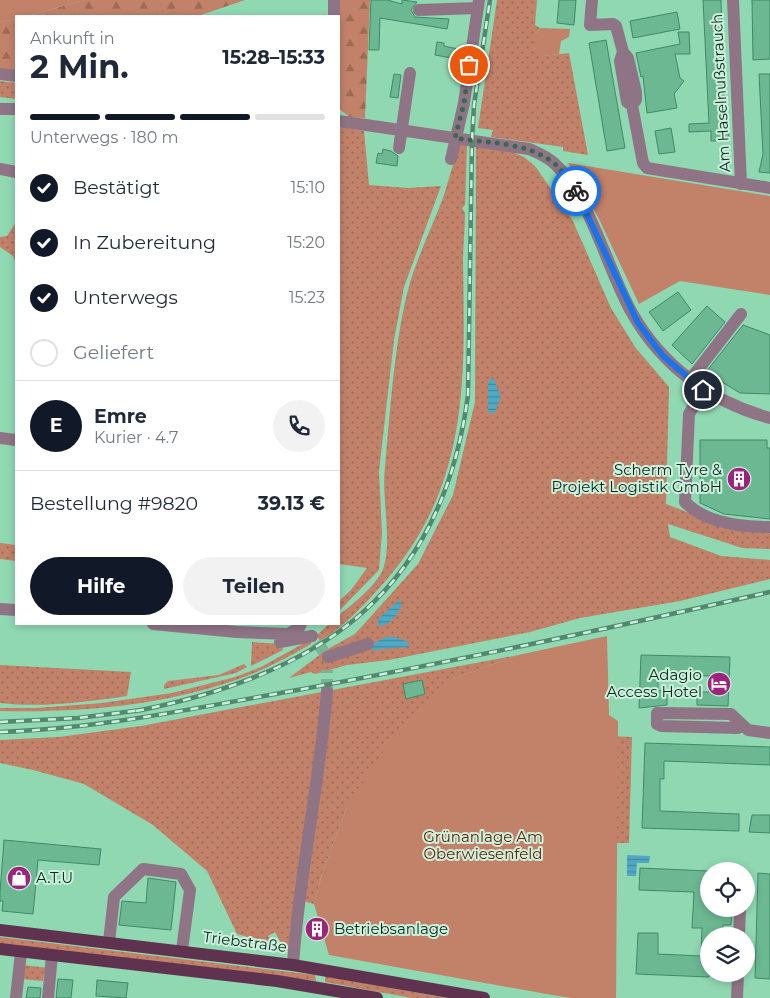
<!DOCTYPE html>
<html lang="de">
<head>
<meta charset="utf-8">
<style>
	body { margin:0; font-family:Montserrat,sans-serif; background:#f2f2f3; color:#1f2937; height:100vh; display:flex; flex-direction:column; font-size:19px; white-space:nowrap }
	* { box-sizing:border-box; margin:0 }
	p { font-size:16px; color:#747a83 }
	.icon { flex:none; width:28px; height:28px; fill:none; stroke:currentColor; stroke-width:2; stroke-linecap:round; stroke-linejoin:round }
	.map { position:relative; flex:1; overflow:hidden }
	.side { position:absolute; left:15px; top:15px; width:325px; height:610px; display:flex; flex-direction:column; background:#fff; border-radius:0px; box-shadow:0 2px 8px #0003 }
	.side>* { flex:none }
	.tools { position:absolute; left:700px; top:862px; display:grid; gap:10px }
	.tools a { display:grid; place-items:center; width:55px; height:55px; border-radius:50%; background:#fff; box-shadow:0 2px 8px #0003; font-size:25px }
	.pin { position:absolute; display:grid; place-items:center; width:42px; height:42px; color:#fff; margin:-21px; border:2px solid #fff; border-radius:50%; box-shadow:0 1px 5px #0007 }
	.courier { position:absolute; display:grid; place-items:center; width:50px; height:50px; margin:-25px; border:4px solid #1a73e8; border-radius:50%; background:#fff; color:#222; box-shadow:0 1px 6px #0007 }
	.headline em { font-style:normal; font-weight:700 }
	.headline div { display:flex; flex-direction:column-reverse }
	.headline { display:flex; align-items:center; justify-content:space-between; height:85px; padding:0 15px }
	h1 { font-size:32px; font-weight:700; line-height:38px }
	.bar { display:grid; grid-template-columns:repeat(4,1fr); gap:8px 5px; align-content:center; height:60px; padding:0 15px }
	.bar i { height:6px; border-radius:4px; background:#e0e1e3 }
	.bar .on { background:#111827 }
	.bar p { grid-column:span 4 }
	.line { display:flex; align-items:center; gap:12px; padding:0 15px; border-top:1px solid #e0e1e3 }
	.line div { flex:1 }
	.round { display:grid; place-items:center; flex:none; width:52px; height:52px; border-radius:26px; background:#f2f2f3 }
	ol { padding:0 15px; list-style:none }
	li { display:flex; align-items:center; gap:15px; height:55px }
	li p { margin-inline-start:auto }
	li .icon { padding:5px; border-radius:50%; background:#111827; color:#fff; stroke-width:4 }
	li:last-child { color:#747a83 }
	li i { width:28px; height:28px; border:2px solid #e0e1e3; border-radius:50% }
	.button { display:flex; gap:10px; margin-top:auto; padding:10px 15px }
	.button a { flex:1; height:58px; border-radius:30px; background:#111827; color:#fff; font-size:20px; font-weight:700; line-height:58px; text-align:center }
	.button a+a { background:#f2f2f3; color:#1f2937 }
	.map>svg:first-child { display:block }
	.grass { fill:url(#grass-dots) }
	.forest { fill:url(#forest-firs) }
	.park { fill:#c28169 }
	.water { fill:url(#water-rules) }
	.building { fill:#6cb892; stroke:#408967 }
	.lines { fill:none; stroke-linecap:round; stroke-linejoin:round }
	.minor-tunnel { stroke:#75b594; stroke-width:12; stroke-dasharray:12 6; stroke-linecap:butt }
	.minor { stroke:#8f7485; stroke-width:12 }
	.major { stroke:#5f324f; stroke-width:12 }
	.rail-casing { stroke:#52886d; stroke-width:4.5 }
	.rail { stroke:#ccf0dc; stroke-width:2.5; stroke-dasharray:8; stroke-linecap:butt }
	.done { stroke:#396751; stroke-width:5; stroke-dasharray:0 9 }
	.route { stroke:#1a73e8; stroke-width:6 }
	.labels { text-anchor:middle; stroke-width:4; stroke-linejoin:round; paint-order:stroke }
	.street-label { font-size:15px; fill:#0b2a1d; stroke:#ccf0dc }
	.poi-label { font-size:15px; fill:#0b2a1d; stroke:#ccf0dc; text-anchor:end }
	.park-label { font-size:15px; fill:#632407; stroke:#ccf0dc }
</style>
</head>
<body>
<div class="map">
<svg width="770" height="998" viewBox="0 0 770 998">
	<defs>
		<pattern id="grass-dots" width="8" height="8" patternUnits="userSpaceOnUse" patternTransform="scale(1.25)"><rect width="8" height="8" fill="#c28169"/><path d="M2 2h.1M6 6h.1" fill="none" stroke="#9c6a56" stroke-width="1.8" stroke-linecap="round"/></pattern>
		<pattern id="forest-firs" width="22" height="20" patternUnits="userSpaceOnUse" patternTransform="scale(1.25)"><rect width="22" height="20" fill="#c28169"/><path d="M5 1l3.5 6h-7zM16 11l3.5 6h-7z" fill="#9c6a56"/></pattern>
		<pattern id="water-rules" width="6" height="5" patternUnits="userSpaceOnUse" patternTransform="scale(1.25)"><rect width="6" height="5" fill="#4fa9c5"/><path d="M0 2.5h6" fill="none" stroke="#408a9f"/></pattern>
	</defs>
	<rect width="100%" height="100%" fill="#8fd8b2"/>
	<path class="grass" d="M497 0H537L535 25 540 28 537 33 543 56 569 53 588 155 563 151V147L491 137 493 130 478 128Z
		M0 81 16 83V99L0 97Z
		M342 127 364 131 369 185 408 188 441 186 404 287 394 340 379 471 382 533 379 570 339 611V601L351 590 367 568 339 564V128Z
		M460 144H467L465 205 462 208 465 213C465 229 463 246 463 262 465 382 469 488 382 585 363 606 344 627 320 641L317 635 329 624H339V615C352 605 377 585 383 569 393 541 381 498 385 467 390 413 394 347 407 294 415 261 431 230 443 198 449 180 453 162 460 144Z
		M476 146 508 150 524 157 535 166 572 219 611 308 635 347 669 387 666 504 711 521 770 533V549L742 548 668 524 670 537 721 556 770 560V579L680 601 580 618 530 632 389 660 347 665 315 674 311 672 289 678 326 650 355 634 418 564 453 495 475 402Z
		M16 222V264L13 256 0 247V237L7 236Z
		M0 543 16 545V561L0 559Z
		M252 642 281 644 283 650 251 666Z
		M306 642H311V644C290 656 270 667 247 676 170 705 82 713 0 711V708H36L102 703 172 693 235 677 261 667Z
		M518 655 453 679 347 807 322 874 314 904 303 901 290 951 285 950 275 932 268 936 273 944 237 934 207 871 153 825 84 784 33 770 0 763V740L59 737 141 726Z
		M244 664 247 667 236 673 164 689V685L168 681 219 675Z
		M0 665 131 672 127 696C86 702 42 708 0 703Z
		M608 736 632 737 629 843H604Z
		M0 937 315 975 316 981 0 944Z
		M23 965 49 968 44 973 43 981 21 979Z
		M325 976 447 998H412L325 982Z"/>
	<path class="forest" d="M85 0H245L198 16H27Z
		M339 0H370L365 118 350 117 339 109Z
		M16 19V71L0 69V22Z"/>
	<path class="park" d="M0 0H85L27 16H16V19L0 22Z
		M540 28 570 29 569 37 561 41 559 54 543 56 535 48 537 33Z
		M568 163 770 196V295L680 281 639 304 599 219Z
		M607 636 609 715 618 721 616 998H572L552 995 329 955 314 904 322 874 347 807 397 731 453 679 518 655Z"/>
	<path class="water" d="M493 377 501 397 494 414 488 412V382Z
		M399 600 402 604C398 614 390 626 378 626V619Z
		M386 637H395L408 642 409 647 380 649 376 651 371 649 372 644Z
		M627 855 650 856 649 863H637L636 876H627Z"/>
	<path class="building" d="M371 0H387L402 4V0L417 2 411 10 415 17 449 19 447 29 380 18 379 50H369Z
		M559 0H576L574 25 557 23Z
		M703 0H721L725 124H728L729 139 721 141H711V131L689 132V124L709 123Z
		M752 0H770V59L753 60Z
		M677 12 680 29 633 38 630 21Z
		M678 32H689L690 54H675L680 78 684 81 674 94 677 108 647 113 643 76 641 77 636 53 680 44Z
		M606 40 625 148 607 151 589 43Z
		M437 42 444 43V46L458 49 457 59 435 55Z
		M394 74 401 75 398 98 390 97Z
		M759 74H770V173L759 172 763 154Z
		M671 128 675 152 659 154 655 131Z
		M383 149 391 151 398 156 397 166 376 163 378 153 382 154Z
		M678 292 691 310 663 331 649 312Z
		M707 306 725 322 692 364 672 345Z
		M743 325 770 335V394L740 393 706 372Z
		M700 440H767V448H770V519L724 514 700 503Z
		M641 655 730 657 728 706 697 705V692H709L710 676 658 674V690L667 691V705L639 708Z
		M422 680 425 694 406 699 403 684Z
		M645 743 770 747V765L664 761V779H660V811L739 814V831L642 828Z
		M752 815H770V833L749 832Z
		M4 840 101 849 99 865 38 860 33 914 2 911 3 901H0V892Z
		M640 868 709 871V909H723V914H732L731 925H723L722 936H709V977L636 974 638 933H658V954L701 956 702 928H692L694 892 639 890Z
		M758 873 770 874V979L755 978Z
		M148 878 176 882 171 930 119 925 122 901 146 903Z
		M58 979 73 980 71 998H56Z
		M97 980 128 983 126 998 96 996Z
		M28 987 41 988 40 998H26Z"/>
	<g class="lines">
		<path class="minor-tunnel" d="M317 642 324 652
			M327 691V670"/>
		<path class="minor" d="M592 0 590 25 613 24 616 26 623 52 628 58 636 92V100L632 105 643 163 647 168 770 188
			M733 0 741 184
			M419 10 478 8
			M334 16V0
			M623 52 620 61 627 102 632 105
			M0 74 16 76
			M0 109H16
			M339 121 529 149C538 153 548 157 555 164 589 195 608 271 632 313 662 366 711 402 770 418
			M399 148 410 73
			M451 159 464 103 479 0
			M0 169 16 172
			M690 380 741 314
			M703 390 689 414 685 502C705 523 743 527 770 527
			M0 438 16 440
			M0 609 16 610
			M153 624 237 632 288 634 299 628 301 624
			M280 642 312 636
			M328 657 368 644
			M742 726 738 728 661 726 657 724V713L731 714 748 730 770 733
			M739 936 740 909
			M109 942 114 897 143 869 181 874 190 890 182 950
			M293 965C299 873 320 783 327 691
			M16 998 21 952
			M48 998 52 955
			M737 998 738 974"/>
		<path class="major" d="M0 930 293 965 484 998
			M0 949 277 981 377 998"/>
		<g class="rail-casing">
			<path id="rail" d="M136 711C321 675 442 592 468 395L472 141 474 105 490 0
				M0 722 78 718 142 710
				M0 732C99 729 195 708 292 691 452 662 611 628 770 592"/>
		</g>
		<use href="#rail" class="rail"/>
	</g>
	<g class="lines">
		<path class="done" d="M469 65 464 103 455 138C487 143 529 142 555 164 563 171 569 182 576 191"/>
		<path class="route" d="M576 191 638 323 663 356 703 390"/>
	</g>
	<defs>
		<g id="building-disc" transform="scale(1.25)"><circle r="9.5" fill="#9d247d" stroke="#ccf0dc"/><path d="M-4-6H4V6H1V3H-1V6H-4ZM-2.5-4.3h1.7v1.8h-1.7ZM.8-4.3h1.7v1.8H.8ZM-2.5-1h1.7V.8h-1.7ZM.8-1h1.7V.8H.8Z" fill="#fff"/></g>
		<g id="hotel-disc" transform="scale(1.25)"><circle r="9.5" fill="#9d247d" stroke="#ccf0dc"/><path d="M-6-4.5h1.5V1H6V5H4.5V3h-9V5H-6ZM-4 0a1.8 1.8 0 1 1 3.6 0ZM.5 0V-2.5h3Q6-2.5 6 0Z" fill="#fff"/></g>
		<g id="shop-disc" transform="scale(1.25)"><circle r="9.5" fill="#9d247d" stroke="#ccf0dc"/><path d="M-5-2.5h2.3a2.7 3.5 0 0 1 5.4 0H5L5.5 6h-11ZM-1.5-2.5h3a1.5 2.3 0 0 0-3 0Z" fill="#fff"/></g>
	</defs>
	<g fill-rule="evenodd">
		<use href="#building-disc" x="739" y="479"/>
		<use href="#hotel-disc" x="719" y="684"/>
		<use href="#shop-disc" x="19" y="878"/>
		<use href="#building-disc" x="317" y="929"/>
	</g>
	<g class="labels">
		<g class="street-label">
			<text transform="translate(721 93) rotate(-93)" y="5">Am Haselnußstrauch</text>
			<text transform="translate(245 942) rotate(7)" y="5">Triebstraße</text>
		</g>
		<g class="poi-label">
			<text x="722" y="475">Scherm Tyre &amp;<tspan x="722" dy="17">Projekt Logistik GmbH</tspan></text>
			<text x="702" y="680">Adagio<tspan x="702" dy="17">Access Hotel</tspan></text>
			<text x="36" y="883" text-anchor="start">A.T.U</text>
			<text x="334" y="934" text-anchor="start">Betriebsanlage</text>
		</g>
		<g class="park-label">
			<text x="483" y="842">Grünanlage Am<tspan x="483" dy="17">Oberwiesenfeld</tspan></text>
		</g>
	</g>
</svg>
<div class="tools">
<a><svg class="icon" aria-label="locate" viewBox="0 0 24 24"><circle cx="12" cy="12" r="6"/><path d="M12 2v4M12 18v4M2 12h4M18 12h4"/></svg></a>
<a><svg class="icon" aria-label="layers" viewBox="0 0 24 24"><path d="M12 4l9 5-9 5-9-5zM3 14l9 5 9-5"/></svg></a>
</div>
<div class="pin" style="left:469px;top:65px;background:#ea580c"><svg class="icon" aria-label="bag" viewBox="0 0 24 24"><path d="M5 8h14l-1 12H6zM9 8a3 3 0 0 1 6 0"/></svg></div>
<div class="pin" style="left:703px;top:390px;background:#1f2937"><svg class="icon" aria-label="home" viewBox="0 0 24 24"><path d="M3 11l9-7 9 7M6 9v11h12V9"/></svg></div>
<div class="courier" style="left:576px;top:191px"><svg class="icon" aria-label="bike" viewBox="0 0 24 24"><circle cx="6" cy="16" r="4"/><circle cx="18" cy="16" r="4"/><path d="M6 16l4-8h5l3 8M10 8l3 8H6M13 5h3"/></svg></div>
<section class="side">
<div class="headline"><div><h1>2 Min.</h1><p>Ankunft in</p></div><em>15:28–15:33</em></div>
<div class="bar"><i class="on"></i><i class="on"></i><i class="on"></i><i></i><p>Unterwegs · 180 m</p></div>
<ol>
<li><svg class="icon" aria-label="check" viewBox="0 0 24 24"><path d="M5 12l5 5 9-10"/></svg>Bestätigt<p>15:10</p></li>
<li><svg class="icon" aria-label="check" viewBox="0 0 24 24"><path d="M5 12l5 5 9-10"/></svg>In Zubereitung<p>15:20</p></li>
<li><svg class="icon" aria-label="check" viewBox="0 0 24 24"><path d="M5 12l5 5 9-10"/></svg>Unterwegs<p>15:23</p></li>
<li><i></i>Geliefert</li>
</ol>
<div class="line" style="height:90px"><b class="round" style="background:#111827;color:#fff">E</b><div><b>Emre</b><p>Kurier · 4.7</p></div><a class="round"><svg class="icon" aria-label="phone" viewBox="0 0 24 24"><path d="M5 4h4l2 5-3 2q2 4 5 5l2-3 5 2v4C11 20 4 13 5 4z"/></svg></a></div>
<div class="line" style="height:65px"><div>Bestellung #9820</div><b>39.13 €</b></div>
<div class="button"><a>Hilfe</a><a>Teilen</a></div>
</section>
</div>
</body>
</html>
